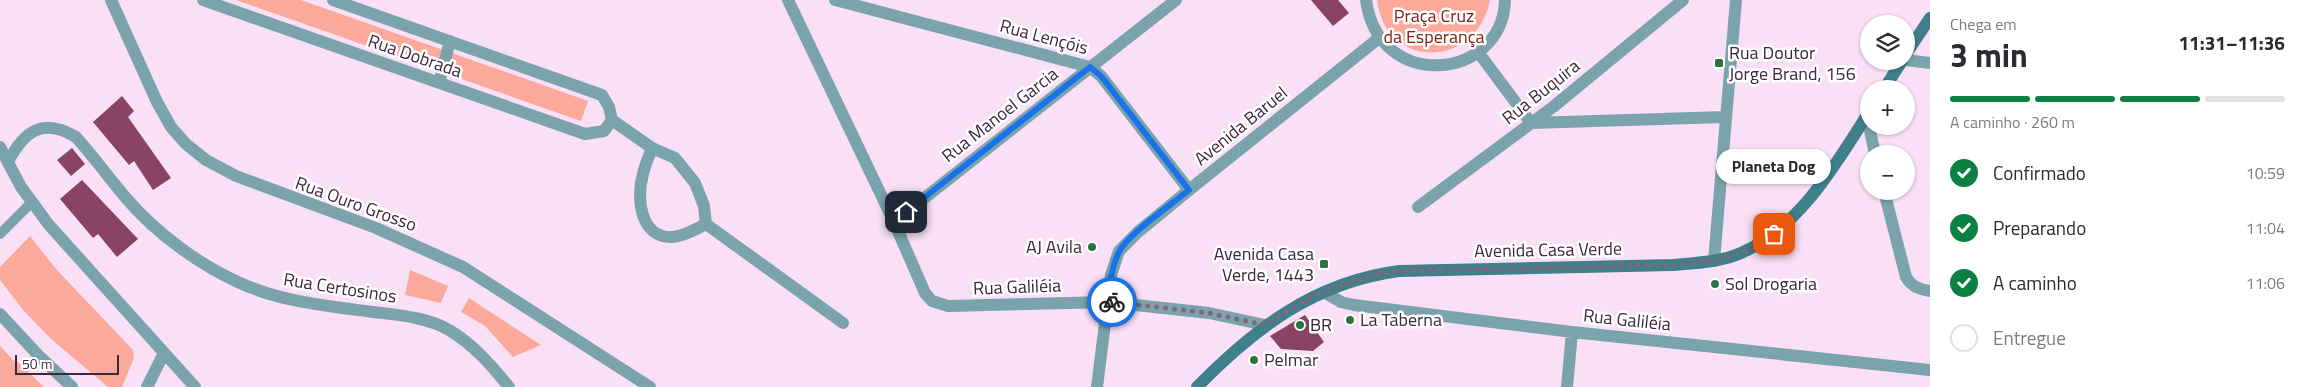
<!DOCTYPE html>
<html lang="pt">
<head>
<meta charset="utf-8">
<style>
	body { margin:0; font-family:"Titillium Web",sans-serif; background:#f2f2f3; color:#2b2b33; height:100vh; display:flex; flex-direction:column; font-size:19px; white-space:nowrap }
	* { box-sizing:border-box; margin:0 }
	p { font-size:16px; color:#7c7c81 }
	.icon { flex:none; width:28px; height:28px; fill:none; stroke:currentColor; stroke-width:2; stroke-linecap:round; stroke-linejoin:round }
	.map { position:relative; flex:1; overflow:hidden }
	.side { display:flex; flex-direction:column; background:#fff; width:375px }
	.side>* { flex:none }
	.buttons { position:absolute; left:1860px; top:15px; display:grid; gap:10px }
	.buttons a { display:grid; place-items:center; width:55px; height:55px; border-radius:50%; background:#fff; box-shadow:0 1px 4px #0004; font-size:25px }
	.scale { position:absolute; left:15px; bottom:12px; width:104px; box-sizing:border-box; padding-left:5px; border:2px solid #3e263b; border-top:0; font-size:14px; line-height:18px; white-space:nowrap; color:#3e263b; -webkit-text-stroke:4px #fff; paint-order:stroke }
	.pin { position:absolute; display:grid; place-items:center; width:42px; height:42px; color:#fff; margin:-21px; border-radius:10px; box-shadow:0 2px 8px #0006 }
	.courier { position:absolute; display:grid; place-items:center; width:50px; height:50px; margin:-25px; border:4px solid #1a73e8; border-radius:50%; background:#fff; color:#222; box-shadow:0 1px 6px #0007 }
	.bubble { position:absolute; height:35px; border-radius:18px; background:#fff; box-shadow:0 1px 4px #0004; font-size:16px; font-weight:700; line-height:35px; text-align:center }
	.head em { font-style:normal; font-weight:700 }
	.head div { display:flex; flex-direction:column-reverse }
	.head { display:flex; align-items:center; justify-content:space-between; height:85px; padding:0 20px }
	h1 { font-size:32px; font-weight:700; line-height:38px }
	.bar { display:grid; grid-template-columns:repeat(4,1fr); gap:8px 5px; align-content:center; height:60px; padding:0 20px }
	.bar i { height:6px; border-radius:4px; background:#e1e1e2 }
	.bar .current { background:#0b8043 }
	.bar p { grid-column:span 4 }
	ol { padding:0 20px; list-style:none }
	li { display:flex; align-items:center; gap:15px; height:55px }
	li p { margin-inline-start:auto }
	li .icon { padding:5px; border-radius:50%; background:#0b8043; color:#fff; stroke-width:4 }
	li:last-child { color:#7c7c81 }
	li i { width:28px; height:28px; border:2px solid #e1e1e2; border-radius:50% }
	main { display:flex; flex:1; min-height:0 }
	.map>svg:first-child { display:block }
	.green { fill:#fba99a }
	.building { fill:#884365 }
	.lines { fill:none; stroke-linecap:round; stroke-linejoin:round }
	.pedestrian { stroke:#7aa3ab; stroke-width:10 }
	.minor { stroke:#7aa3ab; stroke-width:12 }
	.tertiary { stroke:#7aa3ab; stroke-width:12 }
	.secondary { stroke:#3f808c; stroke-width:12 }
	.done { stroke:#80677c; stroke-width:5; stroke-dasharray:0 9 }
	.route { stroke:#1a73e8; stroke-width:6 }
	.poi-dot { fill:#297442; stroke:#fff; stroke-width:2 }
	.labels { text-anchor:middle; stroke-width:5; stroke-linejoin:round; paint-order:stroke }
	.park-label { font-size:18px; fill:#812114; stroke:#fff }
	.street-label { font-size:18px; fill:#3e263b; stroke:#fff }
	.poi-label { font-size:18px; fill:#3e263b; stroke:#fff; text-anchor:start }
</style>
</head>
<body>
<main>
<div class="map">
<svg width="1930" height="387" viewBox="0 0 1930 387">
	<rect width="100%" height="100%" fill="#fae0f6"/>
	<path class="green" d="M236 0H301L588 101 581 121Z
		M1377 0H1490C1477 70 1385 70 1377 0Z
		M30 236 56 269 133 350 134 358 122 387H108L51 339 24 311 0 280V267Z
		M410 270 448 286 441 303 405 295Z
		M469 298 541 345 513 357 485 326 461 312Z
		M0 346 14 361 16 360 44 387H0Z"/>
	<path class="building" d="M1311 0H1338L1349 13 1333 26Z
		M122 96 134 111 128 117 171 178 153 190 134 161 129 165 93 122Z
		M72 148 85 164 71 176 57 160Z
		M82 180 138 239 117 257 98 234 93 238 60 199Z
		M1305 315 1324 342 1313 351 1281 349 1270 336Z"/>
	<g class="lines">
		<path class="pedestrian" d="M0 234 32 202"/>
		<path class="minor" d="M203 0 585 134 604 131 612 120 609 107 602 95 333 0
			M788 0 894 222 925 293 932 301 948 306 1108 302 1209 313 1265 325
			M835 0 1090 67 1101 76 1189 190
			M1478 52 1531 123 1725 117
			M1906 60 1930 63
			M439 83 450 41
			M612 120 652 148 675 158 695 183 704 206 706 224
			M1869 126 1875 154
			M0 147 21 187 49 225 195 387
			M652 148C649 156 645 165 643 174 636 198 640 239 673 237 685 236 696 229 706 224
			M8 162C24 131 43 117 76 137 93 156 109 178 126 198 156 233 198 264 240 283 282 302 327 306 373 312 397 315 428 317 449 330 473 344 492 366 509 387
			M1884 191 1906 277C1912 287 1919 289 1930 291
			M1418 207 1553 107 1683 0
			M894 222 1176 0
			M706 224 843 323
			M1714 261 1736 0
			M1324 292 1341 302 1354 305 1572 332 1930 370
			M0 314 40 357 72 387
			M147 387 164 353
			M1567 387 1572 332"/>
		<path class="tertiary" d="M111 0 157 102 171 127 186 144 206 160 236 176 376 228 463 267 650 387
			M1366 0C1379 94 1503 80 1505 0
			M1097 387 1111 275 1119 251 1138 232 1189 190 1379 38"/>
		<path class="secondary" d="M1906 54 1930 18
			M1884 89 1902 61
			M1197 387C1255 328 1315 282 1399 271L1673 265C1696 263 1721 262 1741 253 1799 228 1836 164 1869 112"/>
	</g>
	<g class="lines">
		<path class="done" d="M1112 302 1209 313 1265 325C1306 297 1350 277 1399 271L1673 265C1711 262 1744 257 1774 234"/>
		<path class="route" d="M906 212 1090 67 1101 76 1189 190C1172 204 1128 234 1119 252 1111 268 1109 285 1108 302H1112"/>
	</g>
	<g class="poi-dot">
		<rect x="1714" y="58" width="10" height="10" rx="2.5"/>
		<circle cx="1092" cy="247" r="5"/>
		<rect x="1319" y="259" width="10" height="10" rx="2.5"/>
		<circle cx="1715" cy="284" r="5"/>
		<circle cx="1350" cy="320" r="5"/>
		<circle cx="1300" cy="325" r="5"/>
		<circle cx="1254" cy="360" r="5"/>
	</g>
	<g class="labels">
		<g class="park-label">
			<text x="1434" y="22">Praça Cruz<tspan x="1434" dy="21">da Esperança</tspan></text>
		</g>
		<g class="street-label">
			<text transform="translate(1044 37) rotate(15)" y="6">Rua Lençóis</text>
			<text transform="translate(415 56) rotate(19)" y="6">Rua Dobrada</text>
			<text transform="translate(1541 92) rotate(-38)" y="6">Rua Buquira</text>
			<text transform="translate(1000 115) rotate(-38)" y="6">Rua Manoel Garcia</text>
			<text transform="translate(1241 126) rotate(-39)" y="6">Avenida Baruel</text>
			<text transform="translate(356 204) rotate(20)" y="6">Rua Ouro Grosso</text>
			<text transform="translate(1548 250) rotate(-1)" y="6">Avenida Casa Verde</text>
			<text transform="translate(1017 287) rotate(-2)" y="6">Rua Galiléia</text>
			<text transform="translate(340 288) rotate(9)" y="6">Rua Certosinos</text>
			<text transform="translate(1627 320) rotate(6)" y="6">Rua Galiléia</text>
		</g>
		<g class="poi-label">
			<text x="1729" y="59">Rua Doutor<tspan x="1729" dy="21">Jorge Brand, 156</tspan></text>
			<text x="1082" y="253" text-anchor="end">AJ Avila</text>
			<text x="1314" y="260" text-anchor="end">Avenida Casa<tspan x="1314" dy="21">Verde, 1443</tspan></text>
			<text x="1725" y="290">Sol Drogaria</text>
			<text x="1360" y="326">La Taberna</text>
			<text x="1310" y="331">BR</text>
			<text x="1264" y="366">Pelmar</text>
		</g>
	</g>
</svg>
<div class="buttons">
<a><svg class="icon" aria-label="layers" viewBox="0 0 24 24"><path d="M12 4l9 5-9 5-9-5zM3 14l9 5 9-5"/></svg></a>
<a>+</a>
<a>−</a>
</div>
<div class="scale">50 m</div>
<div class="pin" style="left:1774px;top:234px;background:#ea580c"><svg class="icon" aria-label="bag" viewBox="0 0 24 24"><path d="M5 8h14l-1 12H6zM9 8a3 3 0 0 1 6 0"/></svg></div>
<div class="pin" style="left:906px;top:212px;background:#1f2937"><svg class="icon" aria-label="home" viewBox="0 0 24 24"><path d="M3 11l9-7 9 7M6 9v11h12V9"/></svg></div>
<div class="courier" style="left:1112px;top:302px"><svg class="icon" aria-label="bike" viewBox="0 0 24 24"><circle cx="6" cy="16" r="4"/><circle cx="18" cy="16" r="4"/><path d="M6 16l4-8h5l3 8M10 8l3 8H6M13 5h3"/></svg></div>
<div class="bubble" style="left:1716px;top:149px;width:115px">Planeta Dog</div>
</div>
<section class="side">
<div class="head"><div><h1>3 min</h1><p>Chega em</p></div><em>11:31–11:36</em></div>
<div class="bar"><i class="current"></i><i class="current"></i><i class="current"></i><i></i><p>A caminho · 260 m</p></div>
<ol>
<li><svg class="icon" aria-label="check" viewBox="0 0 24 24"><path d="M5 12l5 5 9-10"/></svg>Confirmado<p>10:59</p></li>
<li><svg class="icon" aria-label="check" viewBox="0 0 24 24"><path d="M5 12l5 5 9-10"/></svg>Preparando<p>11:04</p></li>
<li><svg class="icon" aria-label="check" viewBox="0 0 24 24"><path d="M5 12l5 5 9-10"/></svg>A caminho<p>11:06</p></li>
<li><i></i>Entregue</li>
</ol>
</section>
</main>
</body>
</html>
